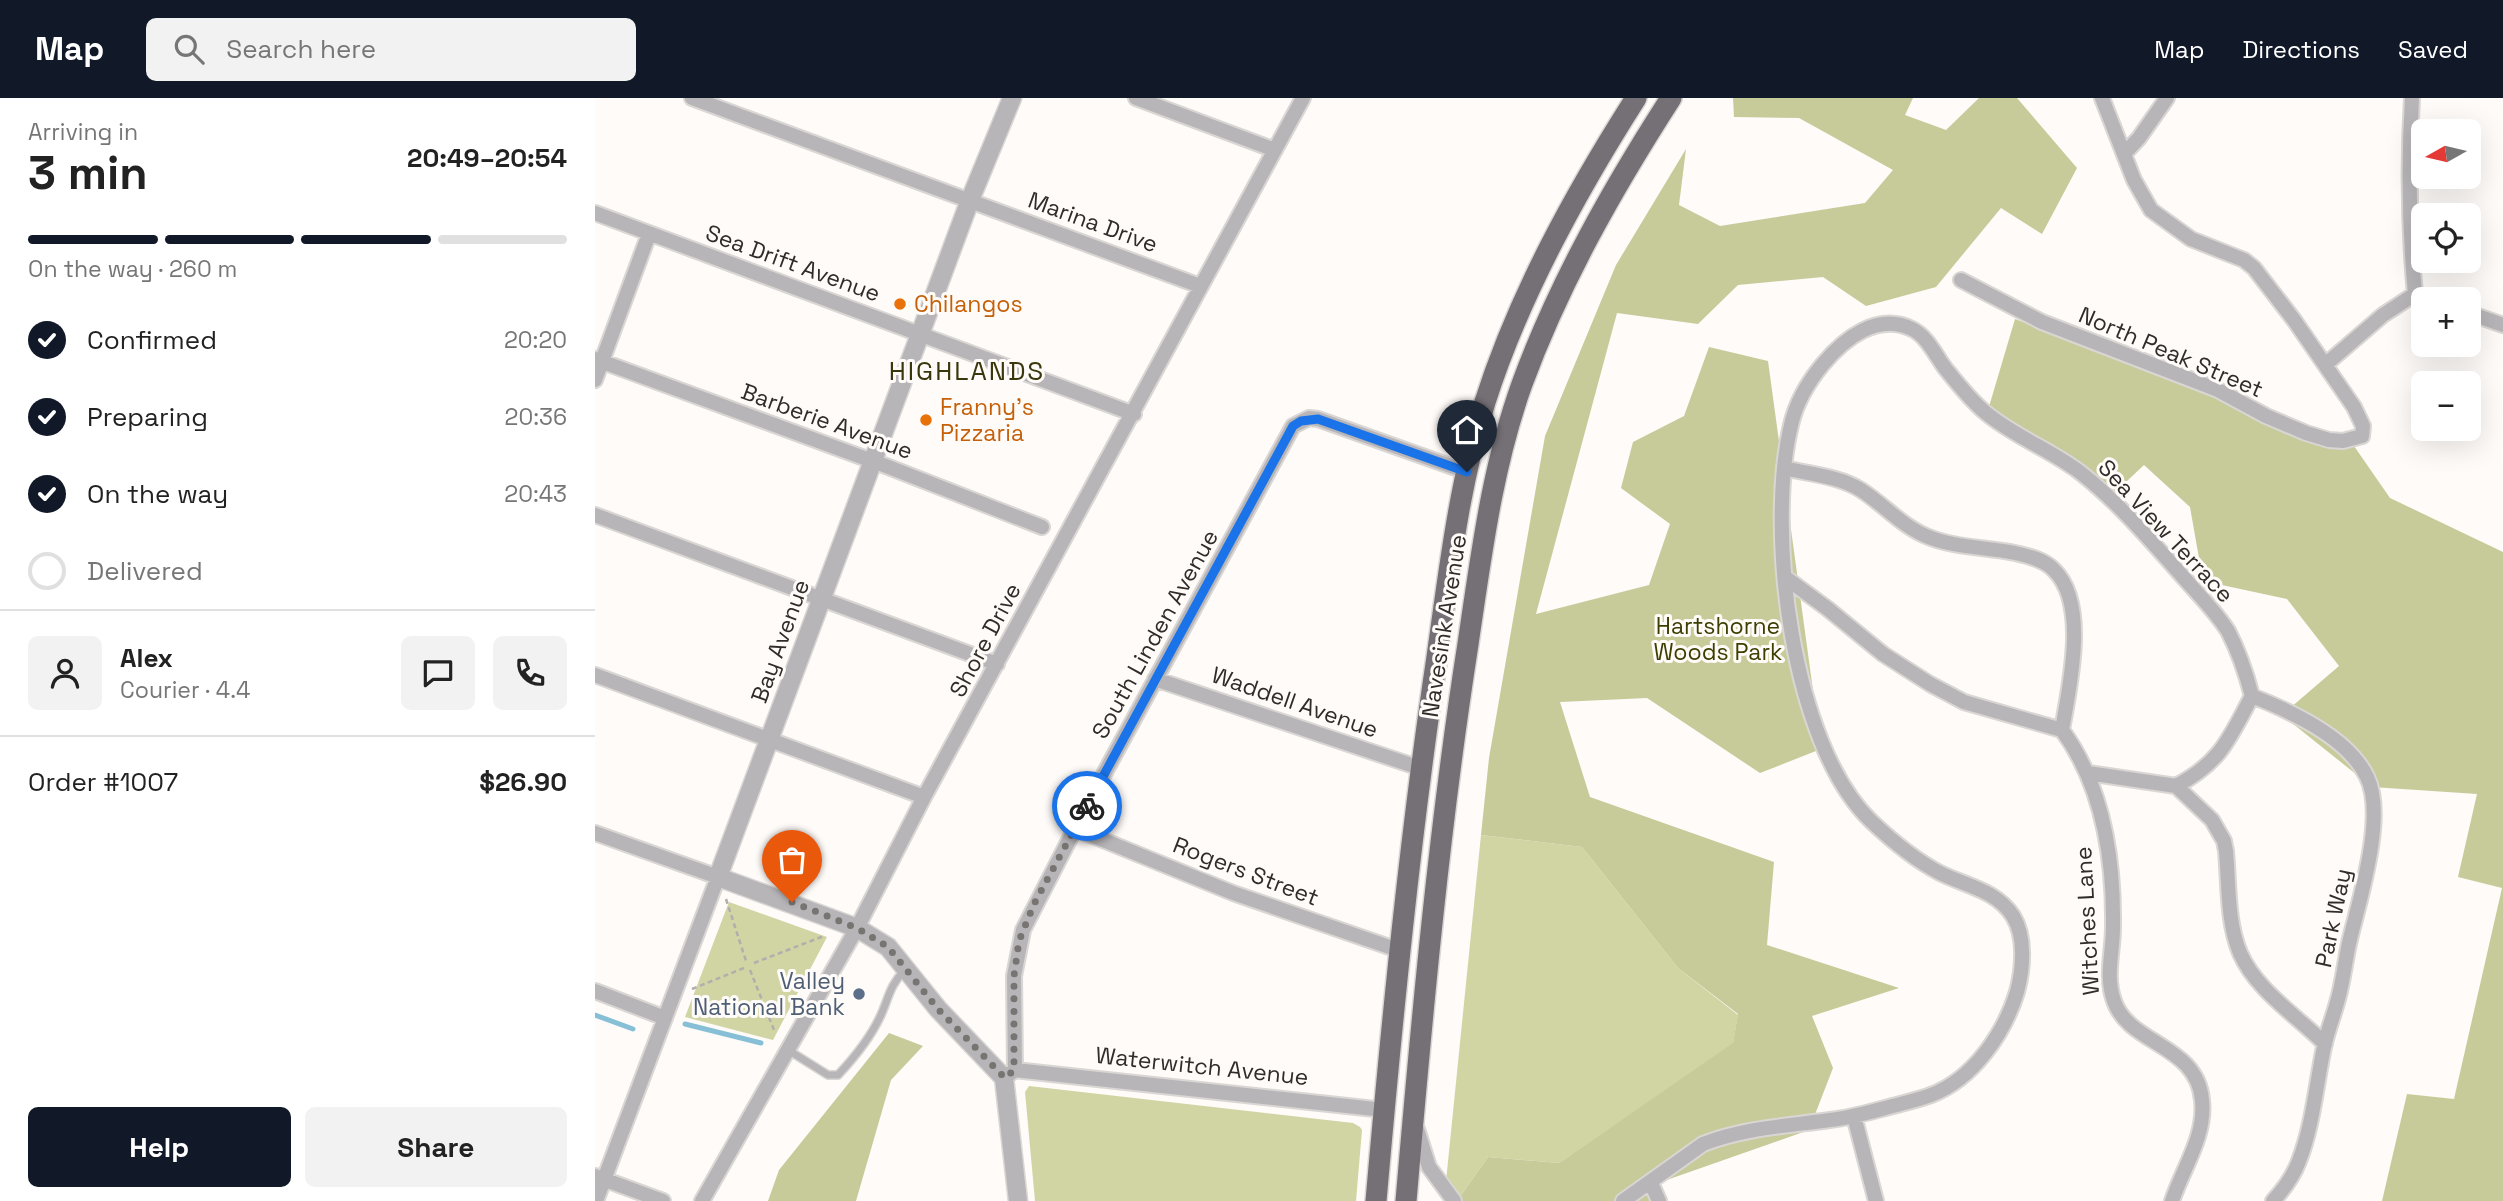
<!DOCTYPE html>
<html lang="en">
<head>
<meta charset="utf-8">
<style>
	body { margin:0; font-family:"Space Grotesk",sans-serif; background:#f2f2f2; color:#222; height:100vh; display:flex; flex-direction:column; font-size:26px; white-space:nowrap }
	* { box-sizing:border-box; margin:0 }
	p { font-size:23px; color:#767676 }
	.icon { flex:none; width:38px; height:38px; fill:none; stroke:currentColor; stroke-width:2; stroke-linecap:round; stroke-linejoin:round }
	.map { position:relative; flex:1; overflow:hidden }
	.sheet { display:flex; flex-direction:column; background:#fff; width:595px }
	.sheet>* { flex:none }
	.needle { width:46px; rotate:262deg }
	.controls { position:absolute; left:1816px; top:21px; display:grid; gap:14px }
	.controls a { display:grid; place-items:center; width:70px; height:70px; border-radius:10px; background:#fff; box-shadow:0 7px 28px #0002; font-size:35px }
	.pin { position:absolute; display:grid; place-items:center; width:60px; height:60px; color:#fff; margin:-72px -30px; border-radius:50% 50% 50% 0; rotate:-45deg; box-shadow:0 0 7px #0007 }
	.pin .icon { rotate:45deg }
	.courier { position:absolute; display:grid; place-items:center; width:70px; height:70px; margin:-35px; border:5px solid #1a73e8; border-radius:50%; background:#fff; color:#222; box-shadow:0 2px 9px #0007 }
	.summary em { font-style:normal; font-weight:700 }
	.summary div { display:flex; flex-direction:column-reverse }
	.summary { display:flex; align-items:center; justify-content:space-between; height:119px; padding:0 28px }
	h1 { font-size:46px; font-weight:700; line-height:52px }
	.bar { display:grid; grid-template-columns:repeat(4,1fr); gap:10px 7px; align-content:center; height:84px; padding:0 28px }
	.bar i { height:9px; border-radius:5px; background:#e0e0e0 }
	.bar .active { background:#111827 }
	.bar p { grid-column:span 4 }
	.line { display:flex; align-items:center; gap:18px; padding:0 28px; border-top:2px solid #e0e0e0 }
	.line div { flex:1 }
	.round { display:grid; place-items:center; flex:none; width:74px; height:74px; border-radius:10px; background:#f2f2f2 }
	ol { padding:0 28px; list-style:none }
	li { display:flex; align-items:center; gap:21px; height:77px }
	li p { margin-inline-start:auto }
	li .icon { padding:7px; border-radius:50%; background:#111827; color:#fff; stroke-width:4 }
	li:last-child { color:#767676 }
	li i { width:38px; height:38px; border:4px solid #e0e0e0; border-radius:50% }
	.button { display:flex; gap:14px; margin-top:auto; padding:14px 28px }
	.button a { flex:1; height:80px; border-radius:10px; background:#111827; color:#fff; font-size:28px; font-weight:700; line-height:80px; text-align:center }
	.button a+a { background:#f2f2f2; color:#222 }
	header { display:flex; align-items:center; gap:42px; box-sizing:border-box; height:98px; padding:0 35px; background:#111827; color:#fff }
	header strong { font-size:33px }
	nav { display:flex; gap:38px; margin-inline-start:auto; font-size:24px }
	.search { width:490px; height:63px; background:#f2f2f2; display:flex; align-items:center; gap:18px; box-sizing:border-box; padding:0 24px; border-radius:10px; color:#767676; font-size:26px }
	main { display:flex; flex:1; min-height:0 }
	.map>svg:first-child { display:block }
	.green { fill:#d1d5a4 }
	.forest { fill:#c7cb99 }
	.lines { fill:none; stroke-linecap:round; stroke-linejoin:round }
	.stream { stroke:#86bfd6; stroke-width:5 }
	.service-casing { stroke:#d9d6d4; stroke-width:10 }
	.minor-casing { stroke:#d9d6d4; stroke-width:18 }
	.tertiary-casing { stroke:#d9d6d4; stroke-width:21 }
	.trunk-casing { stroke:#d9d6d4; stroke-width:24 }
	.path { stroke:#b1aeac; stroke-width:2.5; stroke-dasharray:5 3.5; stroke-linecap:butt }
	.service { stroke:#b8b5b8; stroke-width:7 }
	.minor { stroke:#b8b5b8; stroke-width:14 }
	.tertiary { stroke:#b8b5b8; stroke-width:18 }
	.trunk { stroke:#757075; stroke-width:21 }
	.done { stroke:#777472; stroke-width:7; stroke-dasharray:0 12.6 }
	.route { stroke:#1a73e8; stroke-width:9 }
	.food-dot { fill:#e8710a; stroke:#fefbf9; stroke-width:2.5 }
	.service-dot { fill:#5c6f8a; stroke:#fefbf9; stroke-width:2.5 }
	.labels { text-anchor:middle; stroke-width:6; stroke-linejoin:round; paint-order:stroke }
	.street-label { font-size:23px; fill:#2f2c2a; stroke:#fefbf9 }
	.food-label { font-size:23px; fill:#c56008; stroke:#fefbf9; text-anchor:start }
	.park-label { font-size:23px; fill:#3d3f01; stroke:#fefbf9 }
	.service-label { font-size:23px; fill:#4e5e75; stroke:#fefbf9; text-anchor:end }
	.quarter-label { font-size:26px; letter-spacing:2px; fill:#3a370d; stroke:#fefbf9 }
</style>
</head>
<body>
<header>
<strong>Map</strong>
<div class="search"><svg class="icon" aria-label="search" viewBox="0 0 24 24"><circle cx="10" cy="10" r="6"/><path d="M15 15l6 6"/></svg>Search here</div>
<nav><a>Map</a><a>Directions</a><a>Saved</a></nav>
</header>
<main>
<section class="sheet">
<div class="summary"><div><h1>3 min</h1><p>Arriving in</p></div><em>20:49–20:54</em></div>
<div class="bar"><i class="active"></i><i class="active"></i><i class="active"></i><i></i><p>On the way · 260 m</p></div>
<ol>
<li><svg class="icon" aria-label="check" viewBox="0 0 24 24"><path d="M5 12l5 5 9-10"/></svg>Confirmed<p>20:20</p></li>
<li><svg class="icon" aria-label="check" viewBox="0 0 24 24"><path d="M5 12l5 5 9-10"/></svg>Preparing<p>20:36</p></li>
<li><svg class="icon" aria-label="check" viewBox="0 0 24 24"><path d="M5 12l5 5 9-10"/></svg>On the way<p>20:43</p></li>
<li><i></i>Delivered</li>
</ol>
<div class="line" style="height:126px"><a class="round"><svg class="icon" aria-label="person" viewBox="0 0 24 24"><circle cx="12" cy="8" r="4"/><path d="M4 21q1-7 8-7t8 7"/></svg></a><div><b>Alex</b><p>Courier · 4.4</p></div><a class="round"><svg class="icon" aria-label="chat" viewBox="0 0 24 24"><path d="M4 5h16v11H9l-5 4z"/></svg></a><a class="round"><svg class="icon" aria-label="phone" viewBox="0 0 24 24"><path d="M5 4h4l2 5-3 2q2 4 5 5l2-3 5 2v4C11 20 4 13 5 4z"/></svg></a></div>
<div class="line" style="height:91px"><div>Order #1007</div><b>$26.90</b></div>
<div class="button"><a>Help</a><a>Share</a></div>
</section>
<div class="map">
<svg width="1908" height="1103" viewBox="0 0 1908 1103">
	<rect width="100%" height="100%" fill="#fefbf9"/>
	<path class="green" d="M886 737 987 749 1083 870 1143 917 1138 946 964 1065 893 1059 862 1103H849Z
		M134 804 232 839 178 942 90 919Z
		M434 988 758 1025 765 1029 767 1032 761 1103H440L430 994Z"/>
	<path class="forest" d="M1138 0H1318L1310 17 1351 32 1384 0H1422L1482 70 1447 136 1406 110 1341 189 1271 208 1228 179 1143 187 1103 226 1022 215 941 516 1054 487 1075 426 1026 390 1038 344 1089 318 1114 249 1173 263 1226 651 1165 675 1052 600 965 604 995 699 1179 764 1172 847 1304 890 1217 918 1238 970 1214 1032 1066 1084 1069 1103H862L893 1059 964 1065 1138 945 1143 916 1083 870 987 749 886 737 894 660 950 338 1021 167 1091 51 1084 107 1125 128 1270 105 1298 72 1204 20 1139 19Z
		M1420 221 1759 348 1795 400 1908 454V1103H1787L1812 996 1859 1001 1907 790 1863 779 1882 696 1777 689 1687 617 1744 568 1692 501 1608 483 1595 409 1549 367 1515 399 1393 312Z
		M294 935 328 948 296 982 261 1103H173L184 1072Z"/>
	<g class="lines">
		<path class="stream" d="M0 917 38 931
			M90 926 166 945"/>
		<g class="service-casing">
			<path id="service" d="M193 952 233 977H243C259 960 275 940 285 919 294 900 294 888 310 872"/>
		</g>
		<g class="minor-casing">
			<path id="minor" d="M97 0 605 188
				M541 0 680 52
				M1817 0C1813 66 1814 131 1820 196
				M1529 56 1544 40 1572 0
				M0 115 539 316
				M1366 182 1447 224 1623 292 1671 318 1711 335 1734 342 1748 343 1767 338 1768 328 1759 309 1699 222 1659 170 1649 162 1596 141 1556 112 1539 82 1507 0
				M1874 215 1908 227
				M0 261 291 368 447 429
				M1730 267 1788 217 1820 196 1835 201
				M0 282 54 136
				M1189 370C1214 376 1244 378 1266 392 1288 406 1307 428 1331 438 1359 450 1391 449 1420 455 1434 458 1450 462 1459 472 1494 506 1474 590 1467 632
				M0 417 402 566
				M1191 480 1233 511 1288 556 1335 586 1369 604 1467 632
				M0 577 329 699
				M560 581 825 670
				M1657 598C1695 613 1753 639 1772 679 1791 717 1765 800 1755 841 1751 858 1749 876 1745 893 1741 912 1733 930 1729 949 1721 987 1718 1027 1704 1063 1698 1079 1689 1091 1678 1103
				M1467 632C1508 688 1519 761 1518 829 1518 855 1510 878 1519 903 1534 947 1602 946 1607 1002 1611 1038 1588 1070 1577 1103
				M1493 675 1581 688 1617 722 1629 743 1631 753C1634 786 1632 824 1645 855 1661 892 1702 918 1730 946
				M481 731 638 795 806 853
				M0 735 123 779 1 1103
				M0 893 70 920
				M420 972 789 1012
				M409 980 420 972 419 878 428 832 490 711 698 328 714 320 723 321 872 374
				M1259 1018 1281 1103
				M822 1031 834 1069 859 1103
				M0 1078 68 1103
				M1056 1085 1064 1103
				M107 1103 262 830 329 699 708 0
				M1028 1103 1108 1046C1150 1030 1191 1028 1235 1022 1255 1020 1275 1014 1294 1009 1308 1005 1323 1002 1336 997 1378 981 1409 936 1422 894 1428 871 1431 839 1418 818 1401 792 1371 788 1345 775 1320 762 1296 742 1276 723 1196 646 1171 431 1196 327 1201 305 1213 284 1228 266 1249 241 1282 214 1317 231 1332 238 1341 258 1350 270 1362 285 1376 303 1391 315 1420 339 1456 352 1486 375 1524 405 1557 444 1589 480 1604 497 1621 514 1633 533 1644 554 1651 575 1657 598 1634 641 1626 664 1581 688"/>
		</g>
		<g class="tertiary-casing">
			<path id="tertiary" d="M417 0 375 102 123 779 262 830 293 849 343 911 409 980 423 1103"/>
		</g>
		<g class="trunk-casing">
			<path id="trunk" d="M781 1103C797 921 815 739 842 559 854 474 864 386 890 304 924 197 981 94 1041 0
				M811 1103C827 917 844 731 873 546 886 459 897 369 927 286 964 185 1018 90 1076 0"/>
		</g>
		<path class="path" d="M131 801 151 863
			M159 865 229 838
			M155 872 179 932
			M97 891 149 870"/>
		<use href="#service" class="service"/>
		<use href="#minor" class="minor"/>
		<use href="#tertiary" class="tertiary"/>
		<use href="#trunk" class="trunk"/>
	</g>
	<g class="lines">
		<path class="done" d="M197 804 262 830 293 849 343 911 410 980 419 972V878L424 843 439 806 492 708"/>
		<path class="route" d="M492 708 698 328 706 323 723 321 872 374"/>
	</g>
	<g class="food-dot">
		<circle cx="305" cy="206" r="7"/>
		<circle cx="331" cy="322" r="7"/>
	</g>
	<circle class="service-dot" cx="264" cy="896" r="7"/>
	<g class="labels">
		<g class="street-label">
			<text transform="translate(498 124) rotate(20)" y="8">Marina Drive</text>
			<text transform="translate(198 165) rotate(20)" y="8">Sea Drift Avenue</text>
			<text transform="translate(1576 254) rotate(23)" y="8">North Peak Street</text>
			<text transform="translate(232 323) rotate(20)" y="8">Barberie Avenue</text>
			<text transform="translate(1571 433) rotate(47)" y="8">Sea View Terrace</text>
			<text transform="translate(849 528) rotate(-81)" y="8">Navesink Avenue</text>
			<text transform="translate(560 536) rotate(-61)" y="8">South Linden Avenue</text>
			<text transform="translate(390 542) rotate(-62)" y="8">Shore Drive</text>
			<text transform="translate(185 543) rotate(-70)" y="8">Bay Avenue</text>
			<text transform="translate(700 604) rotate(19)" y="8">Waddell Avenue</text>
			<text transform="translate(651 773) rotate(21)" y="8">Rogers Street</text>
			<text transform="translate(1738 820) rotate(-78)" y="8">Park Way</text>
			<text transform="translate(1492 823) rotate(-93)" y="8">Witches Lane</text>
			<text transform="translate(607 968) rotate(6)" y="8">Waterwitch Avenue</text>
		</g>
		<g class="food-label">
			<text x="319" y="214">Chilangos</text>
			<text x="345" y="317">Franny's<tspan x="345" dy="26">Pizzaria</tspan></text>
		</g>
		<g class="park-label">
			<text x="1123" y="536">Hartshorne<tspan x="1123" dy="26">Woods Park</tspan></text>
		</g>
		<g class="service-label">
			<text x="250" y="891">Valley<tspan x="250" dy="26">National Bank</tspan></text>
		</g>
		<g class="quarter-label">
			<text x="372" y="282">HIGHLANDS</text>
		</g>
	</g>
</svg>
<div class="controls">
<a><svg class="needle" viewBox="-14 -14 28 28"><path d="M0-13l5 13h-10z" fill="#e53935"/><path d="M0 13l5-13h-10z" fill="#767676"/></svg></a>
<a><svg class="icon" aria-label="locate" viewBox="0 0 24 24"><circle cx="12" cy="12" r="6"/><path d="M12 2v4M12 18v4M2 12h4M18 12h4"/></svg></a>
<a>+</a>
<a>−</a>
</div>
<div class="pin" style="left:197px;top:804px;background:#ea580c"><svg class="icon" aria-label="bag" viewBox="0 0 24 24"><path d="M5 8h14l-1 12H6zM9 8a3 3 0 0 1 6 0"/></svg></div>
<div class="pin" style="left:872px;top:374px;background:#1f2937"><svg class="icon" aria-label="home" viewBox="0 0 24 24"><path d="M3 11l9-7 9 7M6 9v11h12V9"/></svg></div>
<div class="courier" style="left:492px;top:708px"><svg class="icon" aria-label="bike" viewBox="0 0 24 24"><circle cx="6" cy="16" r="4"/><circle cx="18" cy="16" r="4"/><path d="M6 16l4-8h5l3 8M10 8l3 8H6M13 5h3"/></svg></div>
</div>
</main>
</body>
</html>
